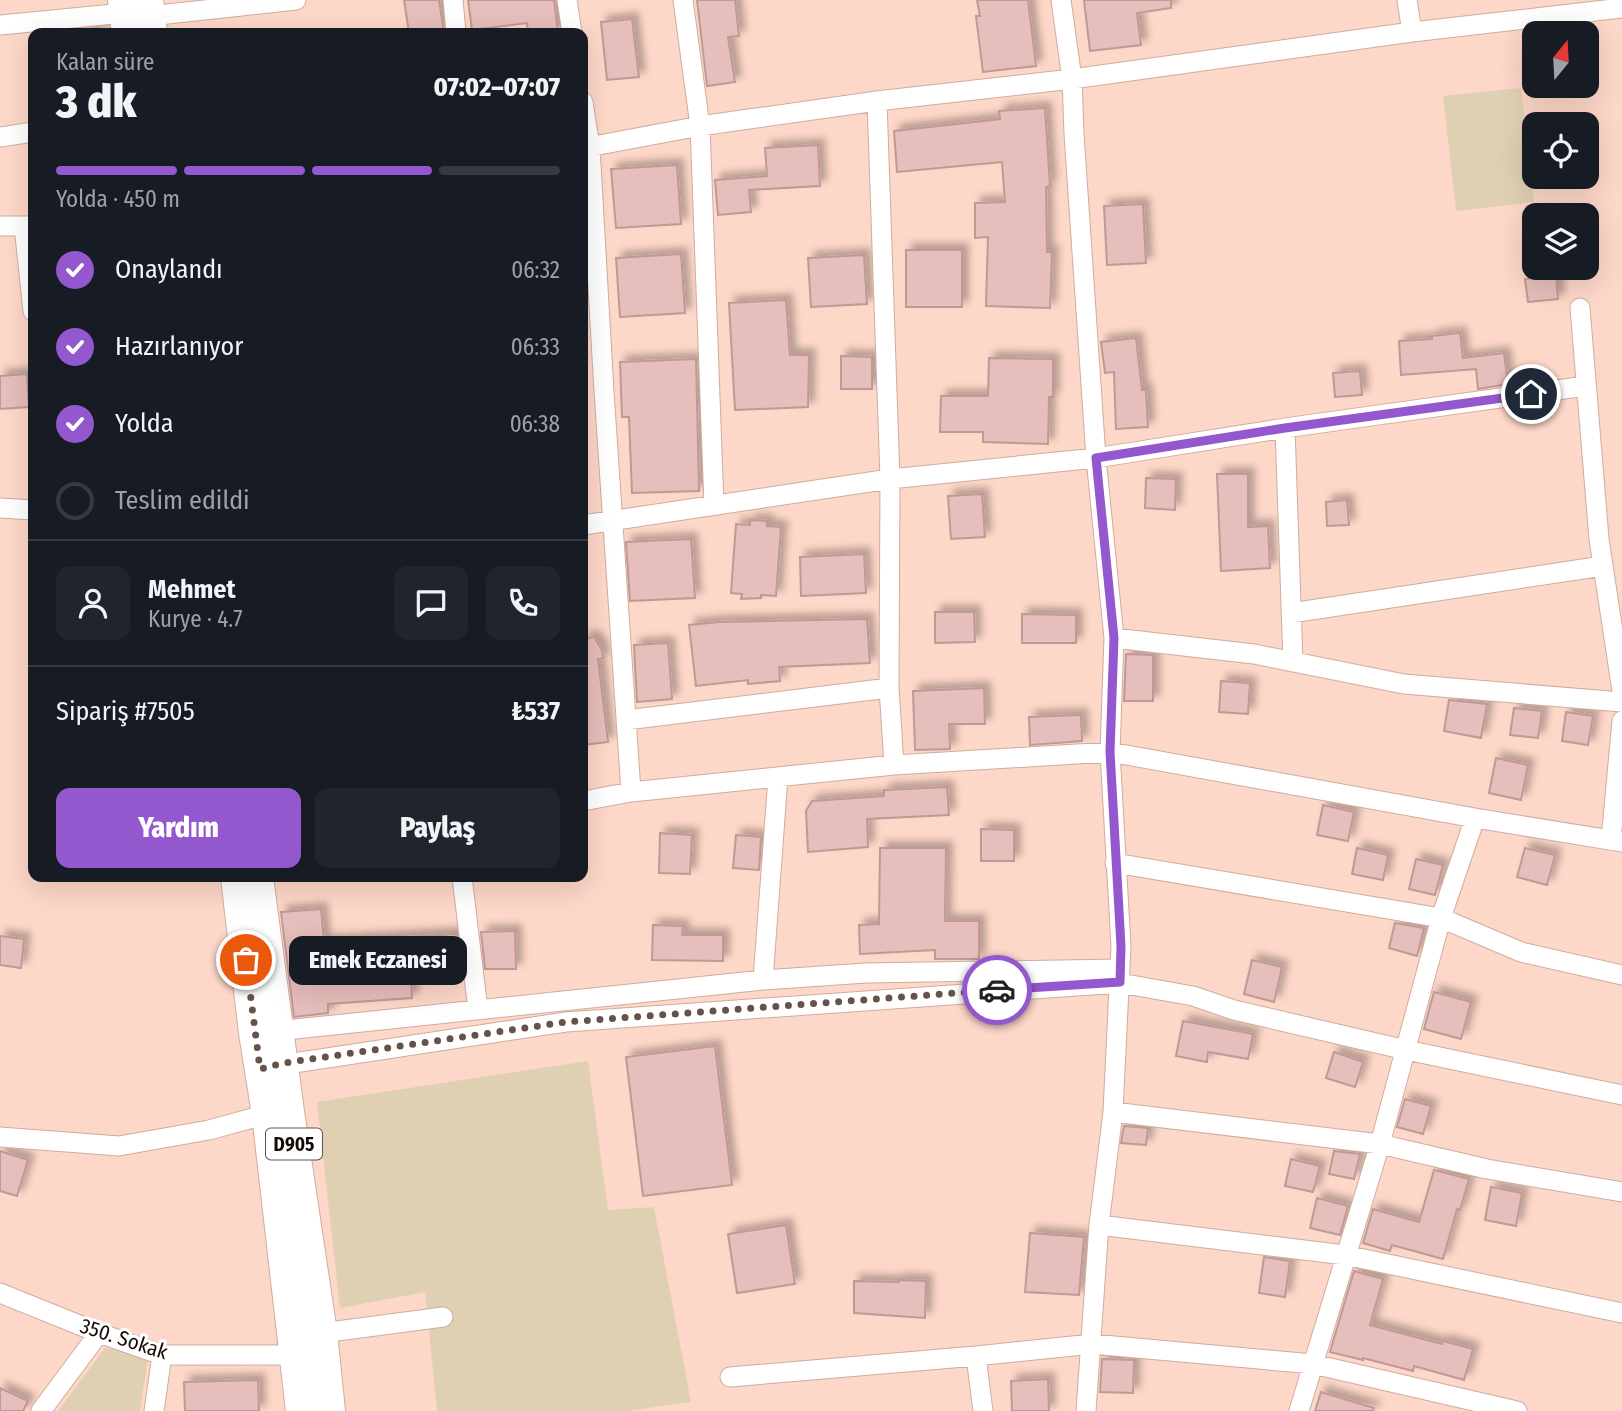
<!DOCTYPE html>
<html lang="tr">
<head>
<meta charset="utf-8">
<style>
	body { margin:0; font-family:"Fira Sans Condensed",sans-serif; background:#20242c; color:#f1f3f6; height:100vh; display:flex; flex-direction:column; font-size:26px; white-space:nowrap }
	* { box-sizing:border-box; margin:0 }
	p { font-size:23px; color:#9ea1a6 }
	.icon { flex:none; width:38px; height:38px; fill:none; stroke:currentColor; stroke-width:2; stroke-linecap:round; stroke-linejoin:round }
	.map { position:relative; flex:1; overflow:hidden }
	.sheet { position:absolute; left:28px; top:28px; width:560px; height:854px; display:flex; flex-direction:column; background:#171b24; border-radius:14px; box-shadow:0 7px 28px #0002 }
	.sheet>* { flex:none }
	.needle { width:46px; rotate:18deg }
	.tools { position:absolute; left:1522px; top:21px; display:grid; gap:14px }
	.tools a { display:grid; place-items:center; width:77px; height:77px; border-radius:14px; background:#171b24; box-shadow:0 7px 28px #0002; font-size:35px }
	.pin { position:absolute; display:grid; place-items:center; width:60px; height:60px; color:#fff; margin:-30px; border:4px solid #fff; border-radius:50%; box-shadow:0 2px 7px #0007 }
	.courier { position:absolute; display:grid; place-items:center; width:70px; height:70px; margin:-35px; border:5px solid #9357ce; border-radius:50%; background:#fff; color:#222; box-shadow:0 2px 9px #0007 }
	.bubble { position:absolute; height:49px; border-radius:14px; background:#171b24; box-shadow:0 7px 28px #0002; font-size:23px; font-weight:800; line-height:49px; text-align:center }
	.summary em { font-style:normal; font-weight:800 }
	.summary div { display:flex; flex-direction:column-reverse }
	.summary { display:flex; align-items:center; justify-content:space-between; height:119px; padding:0 28px }
	h1 { font-size:46px; font-weight:800; line-height:52px }
	.bar { display:grid; grid-template-columns:repeat(4,1fr); gap:10px 7px; align-content:center; height:84px; padding:0 28px }
	.bar i { height:9px; border-radius:5px; background:#363941 }
	.bar .on { background:#9357ce }
	.bar p { grid-column:span 4 }
	.line { display:flex; align-items:center; gap:18px; padding:0 28px; border-top:2px solid #363941 }
	.line div { flex:1 }
	.round { display:grid; place-items:center; flex:none; width:74px; height:74px; border-radius:14px; background:#20242c }
	ol { padding:0 28px; list-style:none }
	li { display:flex; align-items:center; gap:21px; height:77px }
	li p { margin-inline-start:auto }
	li .icon { padding:7px; border-radius:50%; background:#9357ce; color:#fff; stroke-width:4 }
	li:last-child { color:#9ea1a6 }
	li i { width:38px; height:38px; border:4px solid #363941; border-radius:50% }
	.action { display:flex; gap:14px; margin-top:auto; padding:14px 28px }
	.action a { flex:1; height:80px; border-radius:14px; background:#9357ce; color:#fff; font-size:28px; font-weight:800; line-height:80px; text-align:center }
	.action a+a { background:#20242c; color:#f1f3f6 }
	.map>svg:first-child { display:block }
	.green { fill:#e0d0b3 }
	.building { fill:#e6bebb; stroke:#c09996; stroke-width:2; filter:url(#shadow) }
	.lines { fill:none; stroke-linecap:round; stroke-linejoin:round }
	.minor-casing { stroke:#d0ac9e; stroke-width:21 }
	.primary-casing { stroke:#d0ac9e; stroke-width:32 }
	.minor { stroke:#fff; stroke-width:19 }
	.primary { stroke:#fff; stroke-width:30 }
	.done { stroke:#67524a; stroke-width:7; stroke-dasharray:0 12.6 }
	.route { stroke:#9357ce; stroke-width:9 }
	.labels { text-anchor:middle; stroke-width:6; stroke-linejoin:round; paint-order:stroke }
	.shield { fill:#fff; stroke:#5c5451; stroke-width:2 }
	.shield-label { font-size:19px; font-weight:bold; fill:#160a06 }
	.street-label { font-size:21px; fill:#160a06; stroke:#fff }
</style>
</head>
<body>
<div class="map">
<svg width="1622" height="1411" viewBox="0 0 1622 1411">
	<defs>
		<filter id="shadow"><feDropShadow dx="6" dy="-6" stdDeviation="3.5" flood-color="#0004"/></filter>
	</defs>
	<rect width="100%" height="100%" fill="#fdd7c8"/>
	<path class="green" d="M1521 88 1534 202 1456 211 1443 96Z
		M588 1061 608 1210 654 1207 691 1402 627 1411H437L425 1292 340 1308 317 1102Z
		M105 1348 148 1358 140 1411H58Z"/>
	<path class="building" d="M404 0H439L444 33H409Z
		M468 0H554L558 33H528L527 23 472 30Z
		M697 0H735L739 36 728 37 735 82 707 86Z
		M977 0H1028L1036 66 983 72 976 16H980Z
		M1084 0H1171V8L1137 13 1141 45 1090 51Z
		M632 19 639 77 607 80 601 22Z
		M98 28 106 33H70L69 31Z
		M1045 108 1050 186 1046 187 1047 252H1052L1050 308 986 306 988 237 975 238V203L1005 202 1002 162 897 172 894 131 1000 119 999 111Z
		M818 145 820 186 749 190 751 212 718 215 715 180 767 176 765 148Z
		M677 165 681 224 616 228 611 169Z
		M1143 204 1146 263 1107 265 1104 206Z
		M906 250H962V307H906Z
		M681 254 685 313 620 317 616 258Z
		M864 255 867 304 811 307 808 258Z
		M1556 275 1558 299 1528 302 1525 279Z
		M786 300 790 355H809L808 407 735 410 729 303Z
		M1460 333 1463 358 1504 353 1508 384 1478 389 1476 369 1401 375 1399 341 1432 339V336Z
		M1136 338 1142 390H1146L1148 427 1116 429 1114 372 1105 373 1101 342Z
		M841 356 872 357V389H841Z
		M989 358 1053 359V397H1049L1048 444 983 442V432H940L941 396H988Z
		M696 359 699 491 632 493 629 417H622L620 362Z
		M1360 371 1362 395 1335 397 1333 373Z
		M27 374 29 407 0 409V376Z
		M1217 474H1248V527L1268 526 1270 568 1221 571Z
		M1146 478 1176 479 1175 510 1145 508Z
		M982 494 985 537 951 539 948 496Z
		M1347 500 1349 525 1327 526 1326 502Z
		M750 520 767 521V526L781 527 776 596 761 595V598L741 599 742 594 731 593 736 524 750 525Z
		M691 539 695 598 630 601 626 542Z
		M864 554 866 593 801 596 800 557Z
		M935 612H974L975 642 935 643Z
		M1022 614 1076 615V643H1022Z
		M867 619 870 663 779 667 780 681 748 684V680L696 686 689 625 719 622Z
		M594 637 602 650 603 658 598 659 608 742 583 745V639Z
		M668 643 672 699 637 702 634 645Z
		M1126 654 1153 655V701H1124Z
		M1221 681 1250 683 1248 714 1219 712Z
		M984 688 985 724H949L950 749 915 750 913 691Z
		M1449 700 1487 704 1481 738 1444 731Z
		M1514 708 1542 711 1538 738 1510 735Z
		M1566 712 1593 716 1588 745 1562 741Z
		M1081 715 1082 741 1030 745 1029 717Z
		M1496 758 1528 765 1521 800 1489 793Z
		M947 787 949 815 867 819 868 847 808 852 806 811 812 801 884 796V790Z
		M1323 805 1354 812 1348 841 1317 835Z
		M981 829 1014 830V861H981Z
		M660 833 692 835 690 874 659 873Z
		M736 835 761 837 759 870 733 868Z
		M880 848H946L945 921H979V959H935V950L860 954 859 925 879 924Z
		M1357 848 1388 855 1383 880 1352 874Z
		M1525 848 1555 855 1547 885 1517 877Z
		M1416 859 1443 865 1435 895 1409 889Z
		M321 909 324 942 456 934 461 971 411 975 412 998 328 1004V1013L294 1017 281 912Z
		M1395 923 1424 928 1417 956 1389 948Z
		M653 925 683 926 682 935H723V961L652 960Z
		M515 931 516 969H485L481 932Z
		M0 936 24 939 21 968 0 965Z
		M1252 960 1282 967 1274 1002 1244 994Z
		M1434 992 1471 1002 1461 1039 1424 1029Z
		M1183 1021 1253 1034 1248 1059 1208 1052 1207 1062 1176 1056Z
		M715 1046 732 1185 643 1196 626 1057Z
		M1334 1052 1363 1062 1355 1087 1326 1078Z
		M1405 1099 1431 1106 1423 1134 1397 1127Z
		M1124 1126 1148 1128 1146 1145 1121 1143Z
		M0 1151 28 1160 17 1196 0 1191Z
		M1334 1151 1360 1154 1354 1179 1329 1174Z
		M1291 1159 1320 1166 1313 1192 1285 1186Z
		M1434 1170 1469 1179 1460 1210 1457 1209 1443 1259 1392 1245 1390 1251 1363 1243 1373 1209 1419 1222Z
		M1491 1187 1522 1193 1516 1226 1485 1220Z
		M1317 1198 1348 1206 1340 1235 1310 1228Z
		M786 1225 795 1284 737 1293 728 1234Z
		M1030 1233 1084 1237 1079 1295 1025 1292Z
		M1264 1257 1290 1261 1285 1297 1259 1293Z
		M1354 1271 1383 1279 1370 1325 1442 1344 1443 1341 1473 1349 1464 1380 1414 1366 1413 1371 1363 1358V1360L1330 1352Z
		M899 1280 926 1281 925 1318 854 1313V1281L899 1282Z
		M1102 1359 1134 1360 1133 1393 1100 1392Z
		M1048 1379 1049 1411H1012L1011 1381Z
		M258 1380 259 1411H185L184 1382Z
		M0 1388 28 1401 23 1411H0Z
		M1321 1392 1374 1408 1373 1411H1315Z"/>
	<g class="lines">
		<g class="minor-casing">
			<path id="minor" d="M453 0 456 33
				M567 0 572 33
				M683 0 700 126 714 505
				M1061 0 1072 79 1074 134 1096 458 1114 638 1110 752 1121 946 1113 1112 1099 1225 1086 1411
				M1407 0 1412 32
				M149 16 296 0
				M0 25 124 13
				M877 101 890 479 889 688 894 765
				M583 102 590 147 604 392 631 792
				M0 137 33 132
				M583 148 700 126 877 101 1072 79 1412 32 1622 8
				M0 226H33
				M24 226 33 311
				M1580 308 1599 539 1622 691
				M1285 428 1293 662
				M0 508 33 510
				M583 525 890 479 1096 458 1285 428 1586 386
				M1291 613 1603 566
				M1114 638 1254 654 1404 684 1622 702
				M626 720 889 688
				M583 801 631 792 894 765 1110 752 1475 818 1622 842
				M1611 840 1622 721
				M1115 863 1441 918 1521 952 1622 975
				M462 877 478 1010
				M763 980 778 777
				M267 1032 763 980 866 973 1120 969
				M274 1066 566 1022 1120 983 1193 996 1234 1010 1406 1050 1622 1095
				M1113 1112 1380 1144 1487 1169 1622 1192
				M0 1137 119 1146 209 1130 267 1114
				M1099 1225 1345 1255 1622 1313
				M0 1293 99 1333 162 1355H295
				M322 1333 443 1317
				M976 1356 983 1411
				M730 1377 976 1356 1092 1344 1313 1364 1517 1411
				M41 1411 99 1333
				M154 1411 162 1355
				M1299 1411 1380 1144 1441 918 1475 818"/>
		</g>
		<g class="primary-casing">
			<path id="primary" d="M123 0 127 33
				M148 0 152 33
				M236 877 254 1033 267 1114 301 1411
				M258 877 289 1112 322 1333 330 1411"/>
		</g>
		<use href="#minor" class="minor"/>
		<use href="#primary" class="primary"/>
	</g>
	<g class="lines">
		<path class="done" d="M246 960 260 1069 284 1063 566 1022 997 990"/>
		<path class="route" d="M997 990 1120 982 1121 946 1110 752 1114 638 1096 458 1285 428 1531 394"/>
	</g>
	<g class="labels">
		<rect class="shield" x="266" y="1128.5" width="56" height="31" rx="5"/>
		<g class="shield-label">
			<text x="294" y="1151">D905</text>
		</g>
		<g class="street-label">
			<text transform="translate(124 1339) rotate(18)" y="7">350. Sokak</text>
		</g>
	</g>
</svg>
<div class="tools">
<a><svg class="needle" viewBox="-14 -14 28 28"><path d="M0-13l5 13h-10z" fill="#e53935"/><path d="M0 13l5-13h-10z" fill="#9ea1a6"/></svg></a>
<a><svg class="icon" aria-label="locate" viewBox="0 0 24 24"><circle cx="12" cy="12" r="6"/><path d="M12 2v4M12 18v4M2 12h4M18 12h4"/></svg></a>
<a><svg class="icon" aria-label="layers" viewBox="0 0 24 24"><path d="M12 4l9 5-9 5-9-5zM3 14l9 5 9-5"/></svg></a>
</div>
<div class="pin" style="left:246px;top:960px;background:#ea580c"><svg class="icon" aria-label="bag" viewBox="0 0 24 24"><path d="M5 8h14l-1 12H6zM9 8a3 3 0 0 1 6 0"/></svg></div>
<div class="pin" style="left:1531px;top:394px;background:#1f2937"><svg class="icon" aria-label="home" viewBox="0 0 24 24"><path d="M3 11l9-7 9 7M6 9v11h12V9"/></svg></div>
<div class="courier" style="left:997px;top:990px"><svg class="icon" aria-label="car" viewBox="0 0 24 24"><path d="M5 17H2v-5l4-1 3-4h7l3 4 3 1v5h-3M9 17h6M6 11h13"/><circle cx="7" cy="17" r="2"/><circle cx="17" cy="17" r="2"/></svg></div>
<div class="bubble" style="left:289px;top:936px;width:178px">Emek Eczanesi</div>
<section class="sheet">
<div class="summary"><div><h1>3 dk</h1><p>Kalan süre</p></div><em>07:02–07:07</em></div>
<div class="bar"><i class="on"></i><i class="on"></i><i class="on"></i><i></i><p>Yolda · 450 m</p></div>
<ol>
<li><svg class="icon" aria-label="check" viewBox="0 0 24 24"><path d="M5 12l5 5 9-10"/></svg>Onaylandı<p>06:32</p></li>
<li><svg class="icon" aria-label="check" viewBox="0 0 24 24"><path d="M5 12l5 5 9-10"/></svg>Hazırlanıyor<p>06:33</p></li>
<li><svg class="icon" aria-label="check" viewBox="0 0 24 24"><path d="M5 12l5 5 9-10"/></svg>Yolda<p>06:38</p></li>
<li><i></i>Teslim edildi</li>
</ol>
<div class="line" style="height:126px"><a class="round"><svg class="icon" aria-label="person" viewBox="0 0 24 24"><circle cx="12" cy="8" r="4"/><path d="M4 21q1-7 8-7t8 7"/></svg></a><div><b>Mehmet</b><p>Kurye · 4.7</p></div><a class="round"><svg class="icon" aria-label="chat" viewBox="0 0 24 24"><path d="M4 5h16v11H9l-5 4z"/></svg></a><a class="round"><svg class="icon" aria-label="phone" viewBox="0 0 24 24"><path d="M5 4h4l2 5-3 2q2 4 5 5l2-3 5 2v4C11 20 4 13 5 4z"/></svg></a></div>
<div class="line" style="height:91px"><div>Sipariş #7505</div><b>₺537</b></div>
<div class="action"><a>Yardım</a><a>Paylaş</a></div>
</section>
</div>
</body>
</html>
